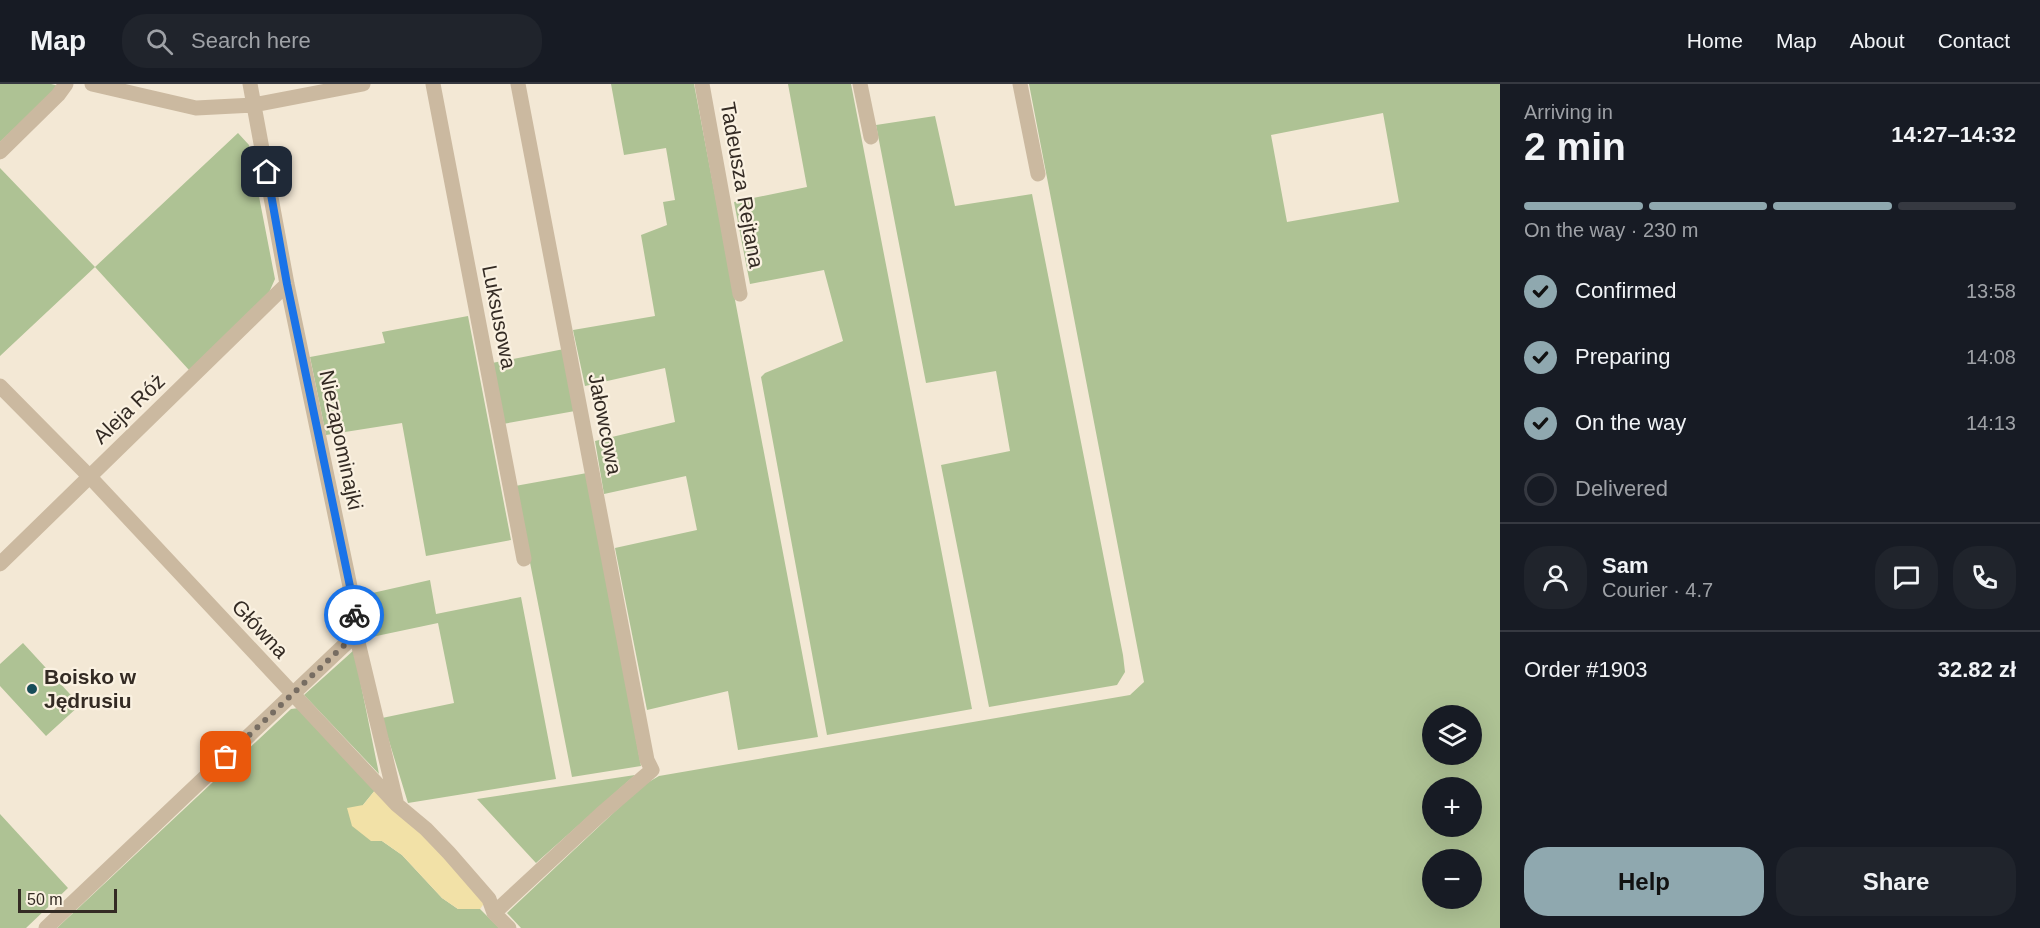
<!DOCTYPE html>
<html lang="en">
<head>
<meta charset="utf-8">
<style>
	body { margin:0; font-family:Arial,sans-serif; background:#20242c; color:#f1f3f6; height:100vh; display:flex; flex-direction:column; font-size:22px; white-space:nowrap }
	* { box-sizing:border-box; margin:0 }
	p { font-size:20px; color:#9ea1a6 }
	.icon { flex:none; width:33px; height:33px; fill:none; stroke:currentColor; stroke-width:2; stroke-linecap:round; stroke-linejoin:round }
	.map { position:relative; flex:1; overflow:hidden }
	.panel { display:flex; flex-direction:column; background:#171b24; width:540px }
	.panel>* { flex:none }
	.buttons { position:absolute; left:1422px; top:621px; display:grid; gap:12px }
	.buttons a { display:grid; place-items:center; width:60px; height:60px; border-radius:50%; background:#171b24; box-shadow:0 6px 24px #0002; font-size:30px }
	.scale { position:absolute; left:18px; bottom:15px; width:99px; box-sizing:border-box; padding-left:6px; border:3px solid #342b24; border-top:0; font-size:16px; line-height:21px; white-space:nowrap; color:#342b24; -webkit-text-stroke:4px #faf1e1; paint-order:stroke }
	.pin { position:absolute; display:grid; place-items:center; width:51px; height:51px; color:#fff; margin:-26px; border-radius:12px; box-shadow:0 3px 9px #0006 }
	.courier { position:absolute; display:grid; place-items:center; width:60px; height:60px; margin:-30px; border:4px solid #1a73e8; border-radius:50%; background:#fff; color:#222; box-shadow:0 2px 8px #0007 }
	.overview em { font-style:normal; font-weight:700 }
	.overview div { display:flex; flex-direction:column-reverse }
	.overview { display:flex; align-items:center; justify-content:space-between; height:102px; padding:0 24px }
	h1 { font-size:39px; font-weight:700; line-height:45px }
	.bar { display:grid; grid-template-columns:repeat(4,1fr); gap:9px 6px; align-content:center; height:72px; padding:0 24px }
	.bar i { height:8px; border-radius:4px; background:#363941 }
	.bar .selected { background:#8fa8af }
	.bar p { grid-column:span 4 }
	.line { display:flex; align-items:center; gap:15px; padding:0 24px; border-top:2px solid #363941 }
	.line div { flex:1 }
	.round { display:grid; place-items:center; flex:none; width:63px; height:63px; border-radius:24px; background:#20242c }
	ol { padding:0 24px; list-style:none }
	li { display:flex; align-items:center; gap:18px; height:66px }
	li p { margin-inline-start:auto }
	li .icon { padding:6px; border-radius:50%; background:#8fa8af; color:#111; stroke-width:4 }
	li:last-child { color:#9ea1a6 }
	li i { width:33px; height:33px; border:3px solid #363941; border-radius:50% }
	.cta { display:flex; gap:12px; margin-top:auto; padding:12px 24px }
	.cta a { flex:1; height:69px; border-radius:24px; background:#8fa8af; color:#111; font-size:24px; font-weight:700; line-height:69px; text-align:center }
	.cta a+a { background:#20242c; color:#f1f3f6 }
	header { display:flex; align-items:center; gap:36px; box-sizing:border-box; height:84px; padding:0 30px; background:#171b24; border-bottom:2px solid #363941 }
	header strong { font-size:28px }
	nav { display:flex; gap:33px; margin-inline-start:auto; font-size:21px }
	.search { width:420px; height:54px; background:#20242c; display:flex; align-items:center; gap:15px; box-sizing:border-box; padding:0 21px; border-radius:24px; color:#9ea1a6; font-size:22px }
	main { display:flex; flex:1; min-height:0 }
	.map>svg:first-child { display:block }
	.green { fill:#aec294; fill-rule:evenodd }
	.sand { fill:#f2e1a7 }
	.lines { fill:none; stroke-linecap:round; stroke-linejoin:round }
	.street { stroke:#cbb9a0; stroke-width:15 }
	.done { stroke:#776d62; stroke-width:6; stroke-dasharray:0 10.8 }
	.route { stroke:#1a73e8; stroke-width:8 }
	.poi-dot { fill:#174d59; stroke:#faf1e1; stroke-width:2 }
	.labels { text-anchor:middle; stroke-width:4.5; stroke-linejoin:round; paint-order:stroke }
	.street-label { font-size:21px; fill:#342b24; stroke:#faf1e1 }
	.poi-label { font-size:21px; font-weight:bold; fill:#342b24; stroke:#faf1e1; text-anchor:start }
</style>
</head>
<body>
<header>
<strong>Map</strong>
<div class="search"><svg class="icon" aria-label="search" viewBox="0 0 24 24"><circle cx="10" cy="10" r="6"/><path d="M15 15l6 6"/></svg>Search here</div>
<nav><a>Home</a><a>Map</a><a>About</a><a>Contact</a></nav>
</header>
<main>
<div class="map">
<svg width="1500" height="844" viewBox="0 0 1500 844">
	<rect width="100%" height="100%" fill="#f3e8d5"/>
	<path class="green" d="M0 0H51L59 2 0 58Z
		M611 0H694L818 653 738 666 728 607 647 626 615 464 697 446 686 392 604 410 595 357 675 338 665 284 585 302 573 246 655 232 641 151 667 141 663 118 675 116 666 64 624 71Z
		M788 0H851L972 625 827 651 761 293 765 289 843 257 824 186 750 200 734 118 807 103Z
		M1029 0H1500V844H521L507 829 642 702 659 692 1130 611 1144 598ZM1383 29 1399 118 1287 138 1271 51ZM1432 632H1472V670H1432ZM1432 704H1472V742H1432ZM1432 776H1472V814H1432Z
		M935 32 955 122 1032 110 1123 571 1125 588 1117 601 989 623 941 381 1010 367 996 287 926 299 876 41Z
		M238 49 249 61 275 195 267 213 189 286 95 183 0 272V84L95 183Z
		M468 232 511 456 426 472 402 339 326 351 310 273 385 259 382 248Z
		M564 265 575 327 503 340 492 279Z
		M587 389 641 682 572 693 515 402Z
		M430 496 436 530 521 513 556 695 408 719 382 634 454 619 438 539 367 554 359 512Z
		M23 559 80 621 46 652 0 602V580Z
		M354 566 379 690 304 611Z
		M299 624 376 705 363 721 382 757 402 771 442 814 458 825H480L499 844H57L291 625Z
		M635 691 536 779 477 715Z
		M0 730 68 804 26 844H0Z"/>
	<path class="sand" d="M376 705 419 745 485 818 480 825H458L442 814 402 771 382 757H371L352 742 347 724 363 721Z"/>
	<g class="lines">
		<path class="street" d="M92 0 196 24 254 21 363 0
			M250 0 287 200 352 512 356 550 396 717
			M433 0 524 475
			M702 0 740 210
			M860 0 871 53
			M1020 0 1038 90
			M0 68 58 11 66 0
			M0 302 90 393 396 720 426 745 449 769 489 815 494 829 509 844
			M0 480 287 200
			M494 829 601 730 652 686 647 676 518 0
			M46 844 356 550"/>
	</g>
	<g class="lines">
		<path class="done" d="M226 673 356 550 354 531"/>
		<path class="route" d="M267 88 287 200 352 512 354 531"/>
	</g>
	<circle class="poi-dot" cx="32" cy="605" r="6"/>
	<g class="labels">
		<g class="street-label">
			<text transform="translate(742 101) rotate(80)" y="7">Tadeusza Rejtana</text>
			<text transform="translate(499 233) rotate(79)" y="7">Luksusowa</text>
			<text transform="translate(129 325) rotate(-44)" y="7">Aleja Róż</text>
			<text transform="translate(605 340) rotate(79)" y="7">Jałowcowa</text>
			<text transform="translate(341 356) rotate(78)" y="7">Niezapominajki</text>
			<text transform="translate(260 545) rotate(47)" y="7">Główna</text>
		</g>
		<g class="poi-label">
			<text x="44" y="600">Boisko w<tspan x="44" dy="24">Jędrusiu</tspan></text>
		</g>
	</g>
</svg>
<div class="buttons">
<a><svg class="icon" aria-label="layers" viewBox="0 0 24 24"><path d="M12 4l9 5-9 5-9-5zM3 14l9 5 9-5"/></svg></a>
<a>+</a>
<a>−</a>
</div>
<div class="scale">50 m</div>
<div class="pin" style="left:226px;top:673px;background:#ea580c"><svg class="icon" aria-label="bag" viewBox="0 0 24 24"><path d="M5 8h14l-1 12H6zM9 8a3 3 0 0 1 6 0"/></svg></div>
<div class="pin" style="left:267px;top:88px;background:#1f2937"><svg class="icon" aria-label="home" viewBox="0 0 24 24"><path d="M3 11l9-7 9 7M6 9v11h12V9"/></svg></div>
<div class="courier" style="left:354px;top:531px"><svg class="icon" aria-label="bike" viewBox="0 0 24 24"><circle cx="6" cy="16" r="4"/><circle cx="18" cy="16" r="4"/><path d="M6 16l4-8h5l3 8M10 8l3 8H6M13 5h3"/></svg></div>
</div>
<section class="panel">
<div class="overview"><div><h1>2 min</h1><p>Arriving in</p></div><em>14:27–14:32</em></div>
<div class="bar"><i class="selected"></i><i class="selected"></i><i class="selected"></i><i></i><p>On the way · 230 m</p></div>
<ol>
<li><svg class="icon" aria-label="check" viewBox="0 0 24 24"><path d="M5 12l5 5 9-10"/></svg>Confirmed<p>13:58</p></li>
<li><svg class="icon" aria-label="check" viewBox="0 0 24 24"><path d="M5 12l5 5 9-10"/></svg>Preparing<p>14:08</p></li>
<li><svg class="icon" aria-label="check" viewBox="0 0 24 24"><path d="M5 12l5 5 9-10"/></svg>On the way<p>14:13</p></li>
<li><i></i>Delivered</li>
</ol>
<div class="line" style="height:108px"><a class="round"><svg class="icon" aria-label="person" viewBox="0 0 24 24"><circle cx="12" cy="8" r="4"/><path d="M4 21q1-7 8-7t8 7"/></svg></a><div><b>Sam</b><p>Courier · 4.7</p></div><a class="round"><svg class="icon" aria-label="chat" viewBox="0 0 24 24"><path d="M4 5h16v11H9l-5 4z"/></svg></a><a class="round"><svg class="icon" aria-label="phone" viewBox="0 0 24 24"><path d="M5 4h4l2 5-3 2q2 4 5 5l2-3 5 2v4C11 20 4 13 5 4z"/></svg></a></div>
<div class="line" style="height:78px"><div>Order #1903</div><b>32.82 zł</b></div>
<div class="cta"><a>Help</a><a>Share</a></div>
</section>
</main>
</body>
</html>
